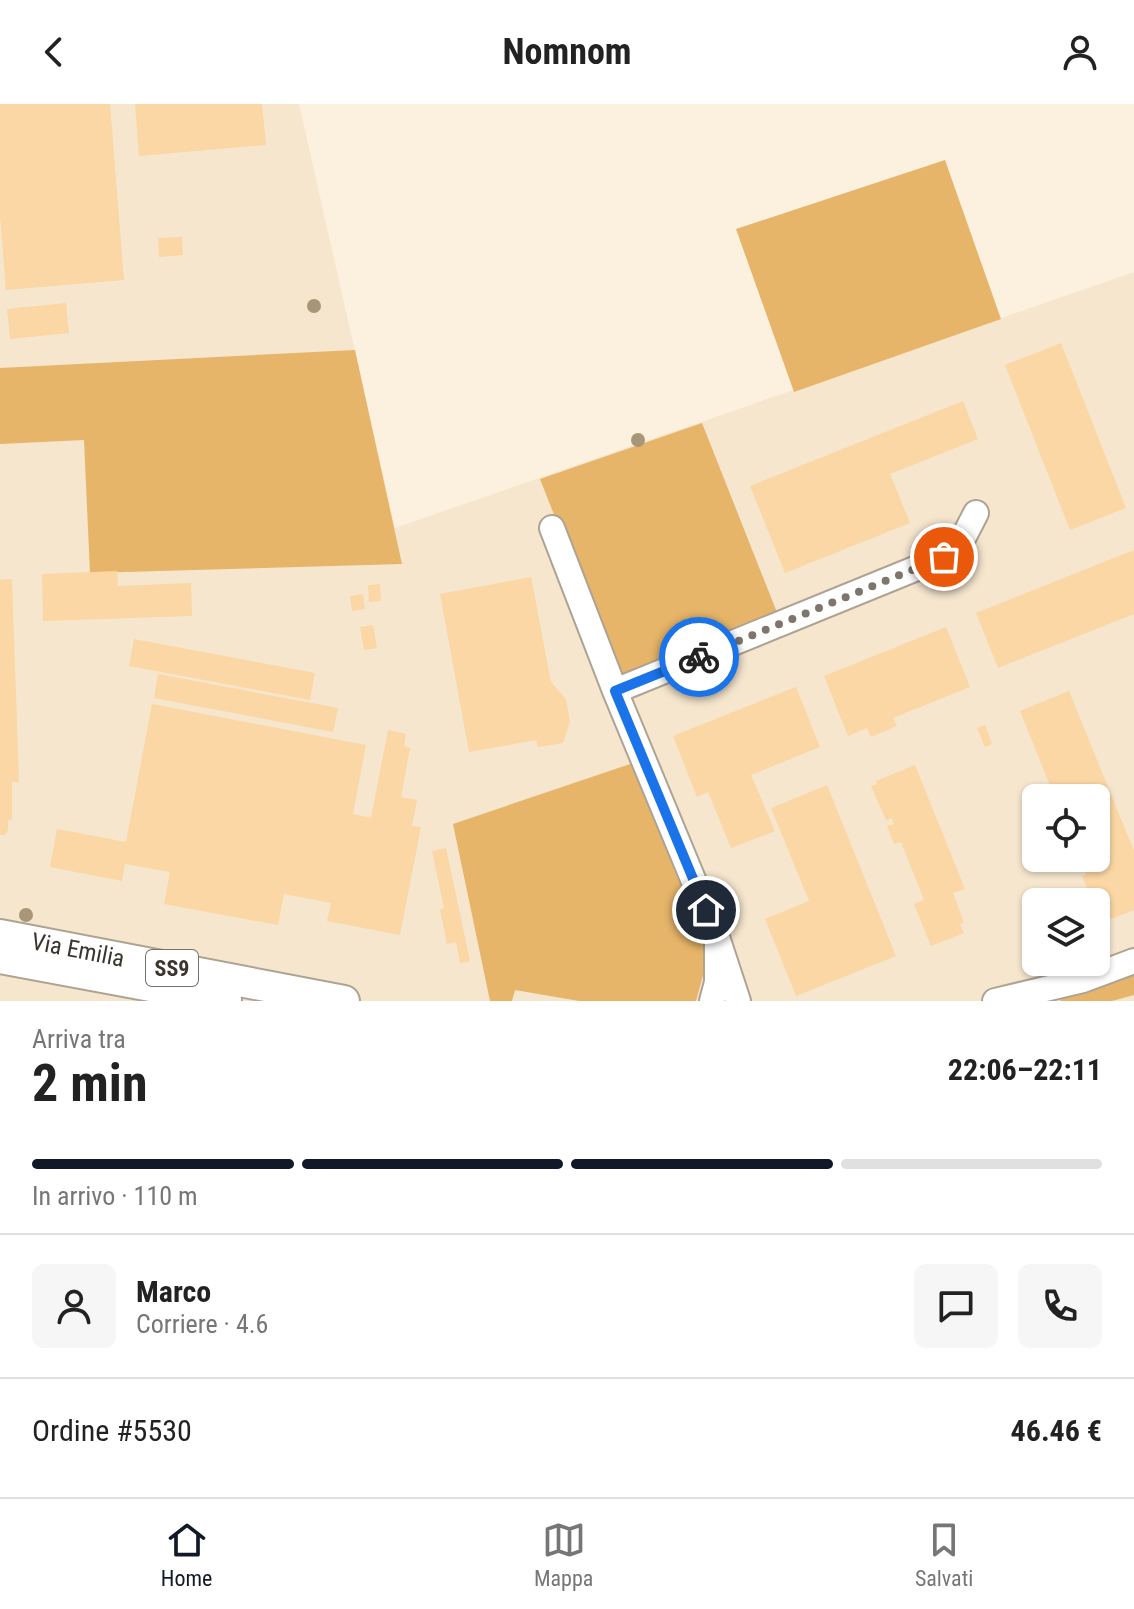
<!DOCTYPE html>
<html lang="it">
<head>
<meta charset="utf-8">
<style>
	body { margin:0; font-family:"Roboto Condensed",sans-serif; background:#f6f6f6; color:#222; height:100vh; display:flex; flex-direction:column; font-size:30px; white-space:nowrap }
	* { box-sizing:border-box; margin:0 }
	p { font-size:26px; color:#767676 }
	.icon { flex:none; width:44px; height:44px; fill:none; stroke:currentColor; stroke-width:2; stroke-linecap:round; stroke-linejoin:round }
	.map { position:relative; height:897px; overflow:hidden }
	.side { display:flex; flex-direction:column; background:#fff; flex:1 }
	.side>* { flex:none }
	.buttons { position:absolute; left:1022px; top:680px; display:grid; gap:16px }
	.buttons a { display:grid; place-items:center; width:88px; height:88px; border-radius:12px; background:#fff; box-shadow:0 2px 6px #0004; font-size:40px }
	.pin { position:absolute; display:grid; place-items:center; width:68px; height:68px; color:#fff; margin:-34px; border:4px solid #fff; border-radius:50%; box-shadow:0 2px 8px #0007 }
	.courier { position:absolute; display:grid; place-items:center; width:80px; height:80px; margin:-40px; border:6px solid #1a73e8; border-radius:50%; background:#fff; color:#222; box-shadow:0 2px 10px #0007 }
	.head em { font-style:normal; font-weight:700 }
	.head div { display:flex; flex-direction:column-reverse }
	.head { display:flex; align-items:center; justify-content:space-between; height:136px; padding:0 32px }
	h1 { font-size:52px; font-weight:700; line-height:60px }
	.bar { display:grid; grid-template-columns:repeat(4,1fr); gap:12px 8px; align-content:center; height:96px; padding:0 32px }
	.bar i { height:10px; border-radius:6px; background:#e0e0e0 }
	.bar .on { background:#111827 }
	.bar p { grid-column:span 4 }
	.line { display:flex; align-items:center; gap:20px; padding:0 32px; border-top:2px solid #e0e0e0 }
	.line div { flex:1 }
	.round { display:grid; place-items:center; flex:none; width:84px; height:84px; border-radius:12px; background:#f6f6f6 }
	header { display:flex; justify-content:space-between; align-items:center; height:104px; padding:0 32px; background:#fff; font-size:36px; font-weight:700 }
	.tabs { display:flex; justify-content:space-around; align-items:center; height:112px; border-top:2px solid #e0e0e0; background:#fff; font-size:22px; color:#767676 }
	.tabs a { display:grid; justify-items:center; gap:4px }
	.tabs .on { color:#111827 }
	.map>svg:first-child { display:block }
	.built { fill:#f6e6ce; fill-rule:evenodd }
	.green { fill:#e6b569 }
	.building { fill:#fad7a4 }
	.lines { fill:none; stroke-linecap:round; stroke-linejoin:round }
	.minor-casing { stroke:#aea393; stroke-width:28 }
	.major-casing { stroke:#aea393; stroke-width:34 }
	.minor { stroke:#fff; stroke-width:24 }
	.major { stroke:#fff; stroke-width:30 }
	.tree { fill:#a89679 }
	.done { stroke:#7e766d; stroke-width:8; stroke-dasharray:0 14.4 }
	.route { stroke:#1a73e8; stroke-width:10 }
	.labels { text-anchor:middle; stroke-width:7; stroke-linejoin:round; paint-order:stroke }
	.shield { fill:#fff; stroke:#75726d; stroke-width:2 }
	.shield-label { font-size:22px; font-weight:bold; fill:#3a352f }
	.street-label { font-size:24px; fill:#3a352f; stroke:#fff }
</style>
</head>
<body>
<header><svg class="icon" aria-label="back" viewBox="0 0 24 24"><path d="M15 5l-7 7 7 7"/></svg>Nomnom<svg class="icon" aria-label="person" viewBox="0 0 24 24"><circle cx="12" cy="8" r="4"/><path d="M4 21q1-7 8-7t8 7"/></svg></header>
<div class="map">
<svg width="1134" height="897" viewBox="0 0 1134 897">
	<rect width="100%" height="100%" fill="#fcf0df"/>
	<path class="built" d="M0 0H299L395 424 1134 168V897H0ZM1036 694H1096V754H1036ZM1036 798H1096V858H1036Z"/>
	<path class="green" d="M945 56 1001 215 794 288 736 125Z
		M355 246 402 460 90 469 84 336 0 340V264Z
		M702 319 778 511 620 578 540 375Z
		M636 658 708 853 696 897H579L515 886 512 897H490L453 720Z
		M1134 871V891L1112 897H1060L1062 893Z"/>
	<path class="building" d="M0 0H110L124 176 6 186 0 112Z
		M135 0H262L266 41 139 52Z
		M182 133 183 151 159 153 158 134Z
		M66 199 69 229 10 235 7 205Z
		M1061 239 1126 404 1070 426 1005 261Z
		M963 297 978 335 890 370 910 419 785 469 750 382Z
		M1134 446V510L998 564 976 509Z
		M117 467 118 482 191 479 192 512 43 517 42 470Z
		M531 473 551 578 566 595 570 618 563 639 538 643 536 636 469 648 440 490Z
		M12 475 19 678H12V716H8V726L5 731H0V476Z
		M380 480 381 497 369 498 368 481Z
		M363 490 365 505 352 507 350 492Z
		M373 521 377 544 364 546 360 523Z
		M946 523 970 583 893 614 897 622 871 633 867 624 848 632 824 572Z
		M134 535 315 569 310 596 129 562Z
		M158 570 338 604 333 628 154 594Z
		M796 583 820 643 751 671 775 727 731 744 708 688 697 693 673 632Z
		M1069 587 1134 747V806L1101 819 1096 798H1093L1082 772 1086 771 1079 754H1096V694H1055L1020 607Z
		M152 600 366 641 353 710 371 714 388 626 406 630 404 642 410 644 401 693 417 696 412 722 421 723 400 831 327 817 331 799 284 790 278 821 164 800 170 768 125 760 122 777 50 763 57 725 126 738Z
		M985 621 992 640 985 643 977 624Z
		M915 661 965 785 953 789 964 819 960 820 964 829 931 842 914 800 924 796 901 738 894 740 887 722 894 720 892 714 886 716 871 682 877 680 876 677Z
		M827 681 896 852 796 892 765 815 809 797 771 704Z
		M446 744 470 857 460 859 456 838 447 840 440 805 444 804 432 747Z"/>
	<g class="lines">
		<g class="minor-casing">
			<path id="minor" d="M552 424 615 587 717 833
				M615 587 944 453 959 442 976 409
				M712 897 717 878V833L738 897
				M995 897 1083 876 1134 857"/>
		</g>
		<g class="major-casing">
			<path id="major" d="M0 831 344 897
				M0 854 226 896"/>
		</g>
		<use href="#minor" class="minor"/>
		<use href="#major" class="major"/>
	</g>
	<g class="tree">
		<circle cx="314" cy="202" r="7"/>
		<circle cx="638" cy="336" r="7"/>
		<circle cx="26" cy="811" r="7"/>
	</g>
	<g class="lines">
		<path class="done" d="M699 553 944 453"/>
		<path class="route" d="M699 553 615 587 706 806"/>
	</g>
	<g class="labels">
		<rect class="shield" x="146" y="846" width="52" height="36" rx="6"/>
		<g class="shield-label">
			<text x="172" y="872">SS9</text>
		</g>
		<g class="street-label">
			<text transform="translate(78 846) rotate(11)" y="8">Via Emilia</text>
		</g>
	</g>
</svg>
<div class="buttons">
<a><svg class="icon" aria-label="locate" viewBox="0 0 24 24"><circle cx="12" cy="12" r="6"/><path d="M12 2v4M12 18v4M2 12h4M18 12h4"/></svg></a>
<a><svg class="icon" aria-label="layers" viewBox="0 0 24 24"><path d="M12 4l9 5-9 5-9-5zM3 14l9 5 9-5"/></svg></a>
</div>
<div class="pin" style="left:944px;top:453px;background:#ea580c"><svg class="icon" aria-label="bag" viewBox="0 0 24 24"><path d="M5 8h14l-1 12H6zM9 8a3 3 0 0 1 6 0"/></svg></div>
<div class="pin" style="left:706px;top:806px;background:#1f2937"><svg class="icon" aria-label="home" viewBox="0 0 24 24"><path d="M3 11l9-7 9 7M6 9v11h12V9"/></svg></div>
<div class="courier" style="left:699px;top:553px"><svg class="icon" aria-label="bike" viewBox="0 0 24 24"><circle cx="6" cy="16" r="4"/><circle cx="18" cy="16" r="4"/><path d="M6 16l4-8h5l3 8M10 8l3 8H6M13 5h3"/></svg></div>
</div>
<section class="side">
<div class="head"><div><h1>2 min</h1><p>Arriva tra</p></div><em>22:06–22:11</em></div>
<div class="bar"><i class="on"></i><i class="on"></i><i class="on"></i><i></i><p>In arrivo · 110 m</p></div>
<div class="line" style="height:144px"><a class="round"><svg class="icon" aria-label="person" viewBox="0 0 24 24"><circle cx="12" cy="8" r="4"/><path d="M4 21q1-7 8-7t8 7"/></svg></a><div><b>Marco</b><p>Corriere · 4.6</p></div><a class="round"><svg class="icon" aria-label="chat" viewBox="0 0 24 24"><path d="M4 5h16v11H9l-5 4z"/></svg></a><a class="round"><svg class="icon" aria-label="phone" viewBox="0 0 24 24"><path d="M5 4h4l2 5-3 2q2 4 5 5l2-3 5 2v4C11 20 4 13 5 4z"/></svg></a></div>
<div class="line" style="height:104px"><div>Ordine #5530</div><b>46.46 €</b></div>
</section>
<nav class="tabs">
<a class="on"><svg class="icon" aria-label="home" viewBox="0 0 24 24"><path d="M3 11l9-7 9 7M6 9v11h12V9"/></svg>Home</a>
<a><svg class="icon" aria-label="map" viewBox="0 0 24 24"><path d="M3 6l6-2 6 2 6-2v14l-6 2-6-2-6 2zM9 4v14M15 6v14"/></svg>Mappa</a>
<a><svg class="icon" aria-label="saved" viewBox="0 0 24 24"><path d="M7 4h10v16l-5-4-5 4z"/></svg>Salvati</a>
</nav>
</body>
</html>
